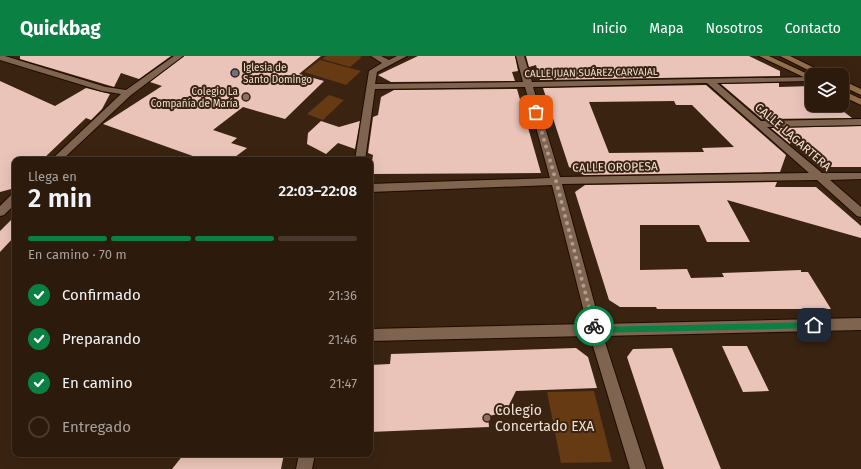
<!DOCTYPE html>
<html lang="es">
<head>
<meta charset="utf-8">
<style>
	body { margin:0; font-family:"Fira Sans",sans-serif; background:#342316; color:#f1f3f6; height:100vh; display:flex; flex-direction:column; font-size:15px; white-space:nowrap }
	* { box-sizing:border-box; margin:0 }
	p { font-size:13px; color:#a6a19d }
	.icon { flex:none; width:22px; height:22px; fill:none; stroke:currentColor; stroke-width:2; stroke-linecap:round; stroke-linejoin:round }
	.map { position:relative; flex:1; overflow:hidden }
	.panel { position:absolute; left:12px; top:101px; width:361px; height:300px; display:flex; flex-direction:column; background:#2c1a0d; border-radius:8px; box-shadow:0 4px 16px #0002,0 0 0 1px #48382e }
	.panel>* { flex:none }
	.buttons { position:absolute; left:805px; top:12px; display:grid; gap:8px }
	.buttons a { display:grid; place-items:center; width:44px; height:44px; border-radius:8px; background:#2c1a0d; box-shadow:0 4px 16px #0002,0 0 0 1px #48382e; font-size:20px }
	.pin { position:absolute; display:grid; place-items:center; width:34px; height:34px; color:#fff; margin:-17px; border-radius:8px; box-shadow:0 2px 6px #0006 }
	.courier { position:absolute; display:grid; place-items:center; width:40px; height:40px; margin:-20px; border:3px solid #0b8043; border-radius:50%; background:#fff; color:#222; box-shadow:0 1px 5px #0007 }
	.overview em { font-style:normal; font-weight:600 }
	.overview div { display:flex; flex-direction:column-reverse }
	.overview { display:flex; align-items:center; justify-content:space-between; height:68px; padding:0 16px }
	h1 { font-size:26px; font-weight:600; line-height:30px }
	.bar { display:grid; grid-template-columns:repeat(4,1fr); gap:6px 4px; align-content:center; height:48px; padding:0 16px }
	.bar i { height:5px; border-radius:3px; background:#48382e }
	.bar .active { background:#0b8043 }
	.bar p { grid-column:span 4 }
	ol { padding:0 16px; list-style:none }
	li { display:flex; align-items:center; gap:12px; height:44px }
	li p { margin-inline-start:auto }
	li .icon { padding:4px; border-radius:50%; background:#0b8043; color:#fff; stroke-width:4 }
	li:last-child { color:#a6a19d }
	li i { width:22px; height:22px; border:2px solid #48382e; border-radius:50% }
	header { display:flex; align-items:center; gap:24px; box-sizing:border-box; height:56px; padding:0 20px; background:#0b8043; color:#fff }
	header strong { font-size:19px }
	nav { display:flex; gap:22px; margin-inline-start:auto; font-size:14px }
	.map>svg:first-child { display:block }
	.green { fill:#663a13 }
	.building { fill:#eac4b9; fill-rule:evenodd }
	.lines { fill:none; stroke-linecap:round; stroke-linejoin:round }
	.street-casing { stroke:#200b00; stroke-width:2 }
	.secondary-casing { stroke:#200b00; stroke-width:2 }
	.street { fill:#7f6450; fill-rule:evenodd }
	.secondary { fill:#926f48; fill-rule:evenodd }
	.route { fill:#0b8043 }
	.done { stroke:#b09d90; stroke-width:4; stroke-dasharray:0 7.2 }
	.worship-dot { fill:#6b7280; stroke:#3a2311; stroke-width:1.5 }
	.education-dot { fill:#8d6e63; stroke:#3a2311; stroke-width:1.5 }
	.labels { text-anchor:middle; stroke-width:4; stroke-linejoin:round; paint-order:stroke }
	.far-poi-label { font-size:10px; fill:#efdfd4; stroke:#3a2311; text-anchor:start }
	.far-street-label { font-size:10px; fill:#efdfd4; stroke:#3a2311 }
	.street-label { font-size:12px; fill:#efdfd4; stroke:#3a2311 }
	.near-poi-label { font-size:14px; fill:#efdfd4; stroke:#3a2311; text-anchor:start }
</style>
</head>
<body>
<header>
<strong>Quickbag</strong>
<nav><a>Inicio</a><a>Mapa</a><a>Nosotros</a><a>Contacto</a></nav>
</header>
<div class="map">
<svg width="861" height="413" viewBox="0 0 861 413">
	<rect width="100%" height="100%" fill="#3a2311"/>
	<path class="green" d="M326 0H359L362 1 350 11 322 3Z
		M320 4 361 15 346 29 304 16Z
		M329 39 344 44 323 64 307 58Z
		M594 335 612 406 561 407 547 336Z"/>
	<path class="building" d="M20 0H171L139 23 121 17 114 31 20 3Z
		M184 0H321L299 18 324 25 285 63 243 51 213 74 237 82 231 87 247 92 231 104H204L103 68 162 30 150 26Z
		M418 0H515L518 15 512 16 515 25 391 26 378 19Z
		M526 0H749L780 15V20L540 24 536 9 529 11Z
		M0 25 55 50 86 32 110 38 102 53 91 64 86 62 42 104H15V132L0 136Z
		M779 27V31L812 30V49H835L852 62 762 63 721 28Z
		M706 29 786 99 780 116 584 119 569 111 543 32ZM674 45 676 49H692L734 91 702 92 704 96 609 97 589 46Z
		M517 33 541 117 370 118 373 99 368 97 373 61 378 59 381 41 394 34Z
		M321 65 339 71 360 65 355 93 338 87 326 98 307 88 308 77Z
		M861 70V111H825L792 83 790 88 771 72Z
		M777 126 775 131H816L861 170V182L727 144 750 186H707L699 169H640V214L687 213 691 222 724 221 722 217 801 214V216H808L831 253H657L656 251H620L609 244 575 136 585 129Z
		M15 160V180L0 196V175Z
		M722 290H747L769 335 743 336Z
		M576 292 588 301 597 332 516 335 508 351 499 358 488 360 489 371 370 376V309L390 308 391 298Z
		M672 292 721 413H664L627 301 633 293Z
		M184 398H284L281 413H172Z"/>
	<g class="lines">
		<g class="street-casing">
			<path id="street" d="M0 0H5L106 31 126 34 174 0H183L131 39 62 104H51L121 38 102 35 0 4Z
				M371 0H381L389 4 397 0H407L377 16 375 28 523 26 516 0H524L532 26 812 21V25L717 27 761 65 861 63V69L767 71 822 117H861V123L830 124 861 151V161L857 160 817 124 562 128 600 268 861 262V274L603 280 646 413H630L590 280 370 285V273L587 268 552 129 370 136V128L550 122 525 31 375 33 365 104H355L369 15 382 7ZM707 27 809 117 560 121 533 31Z
				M15 138V148L4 159 0 160V150L11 139Z
				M299 398H315L312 413H296Z"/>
		</g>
		<g class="secondary-casing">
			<path id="secondary" d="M759 0H769L812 20V25Z
				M780 0H790L829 19H818Z
				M842 24 861 33V39L842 30Z
				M842 34 861 43V49L842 40Z"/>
		</g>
		<use href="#street" class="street"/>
		<use href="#secondary" class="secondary"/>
	</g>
	<path class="route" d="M814 266 818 269 814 272 595 277H592L590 270 594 267 596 268 598 271Z"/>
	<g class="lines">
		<path class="done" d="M536 56 556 125 594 270"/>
	</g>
	<circle class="worship-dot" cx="235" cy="17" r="4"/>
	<g class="education-dot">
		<circle cx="246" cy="41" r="4"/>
		<circle cx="487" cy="362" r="4"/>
	</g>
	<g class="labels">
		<g class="far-poi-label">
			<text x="243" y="15">Iglesia de<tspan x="243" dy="12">Santo Domingo</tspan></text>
			<text x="238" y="39" text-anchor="end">Colegio La<tspan x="238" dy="12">Compañía de María</tspan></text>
		</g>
		<g class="far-street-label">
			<text transform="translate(591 16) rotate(-1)" y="4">CALLE JUAN SUÁREZ CARVAJAL</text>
		</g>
		<g class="street-label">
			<text transform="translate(793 81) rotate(41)" y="4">CALLE LAGARTERA</text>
			<text transform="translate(615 111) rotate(-1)" y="4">CALLE OROPESA</text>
		</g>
		<g class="near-poi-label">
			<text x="495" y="359">Colegio<tspan x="495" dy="16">Concertado EXA</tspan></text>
		</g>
	</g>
</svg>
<div class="buttons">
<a><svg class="icon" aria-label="layers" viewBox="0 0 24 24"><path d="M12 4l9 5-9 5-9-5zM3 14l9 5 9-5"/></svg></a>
</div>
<div class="pin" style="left:536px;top:56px;background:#ea580c"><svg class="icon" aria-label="bag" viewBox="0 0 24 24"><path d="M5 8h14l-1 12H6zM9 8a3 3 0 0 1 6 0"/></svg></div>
<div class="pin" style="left:814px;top:269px;background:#1f2937"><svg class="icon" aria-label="home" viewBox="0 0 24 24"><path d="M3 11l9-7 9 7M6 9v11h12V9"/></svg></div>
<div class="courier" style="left:594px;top:270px"><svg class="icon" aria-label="bike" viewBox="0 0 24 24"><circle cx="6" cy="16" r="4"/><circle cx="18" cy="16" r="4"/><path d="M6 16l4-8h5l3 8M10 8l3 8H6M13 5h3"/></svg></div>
<section class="panel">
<div class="overview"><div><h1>2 min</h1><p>Llega en</p></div><em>22:03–22:08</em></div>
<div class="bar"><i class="active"></i><i class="active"></i><i class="active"></i><i></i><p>En camino · 70 m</p></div>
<ol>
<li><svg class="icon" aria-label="check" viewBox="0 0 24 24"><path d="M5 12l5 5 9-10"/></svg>Confirmado<p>21:36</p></li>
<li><svg class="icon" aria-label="check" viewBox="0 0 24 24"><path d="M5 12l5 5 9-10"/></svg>Preparando<p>21:46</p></li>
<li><svg class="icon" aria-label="check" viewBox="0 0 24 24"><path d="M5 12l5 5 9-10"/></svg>En camino<p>21:47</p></li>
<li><i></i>Entregado</li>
</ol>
</section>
</div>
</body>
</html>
